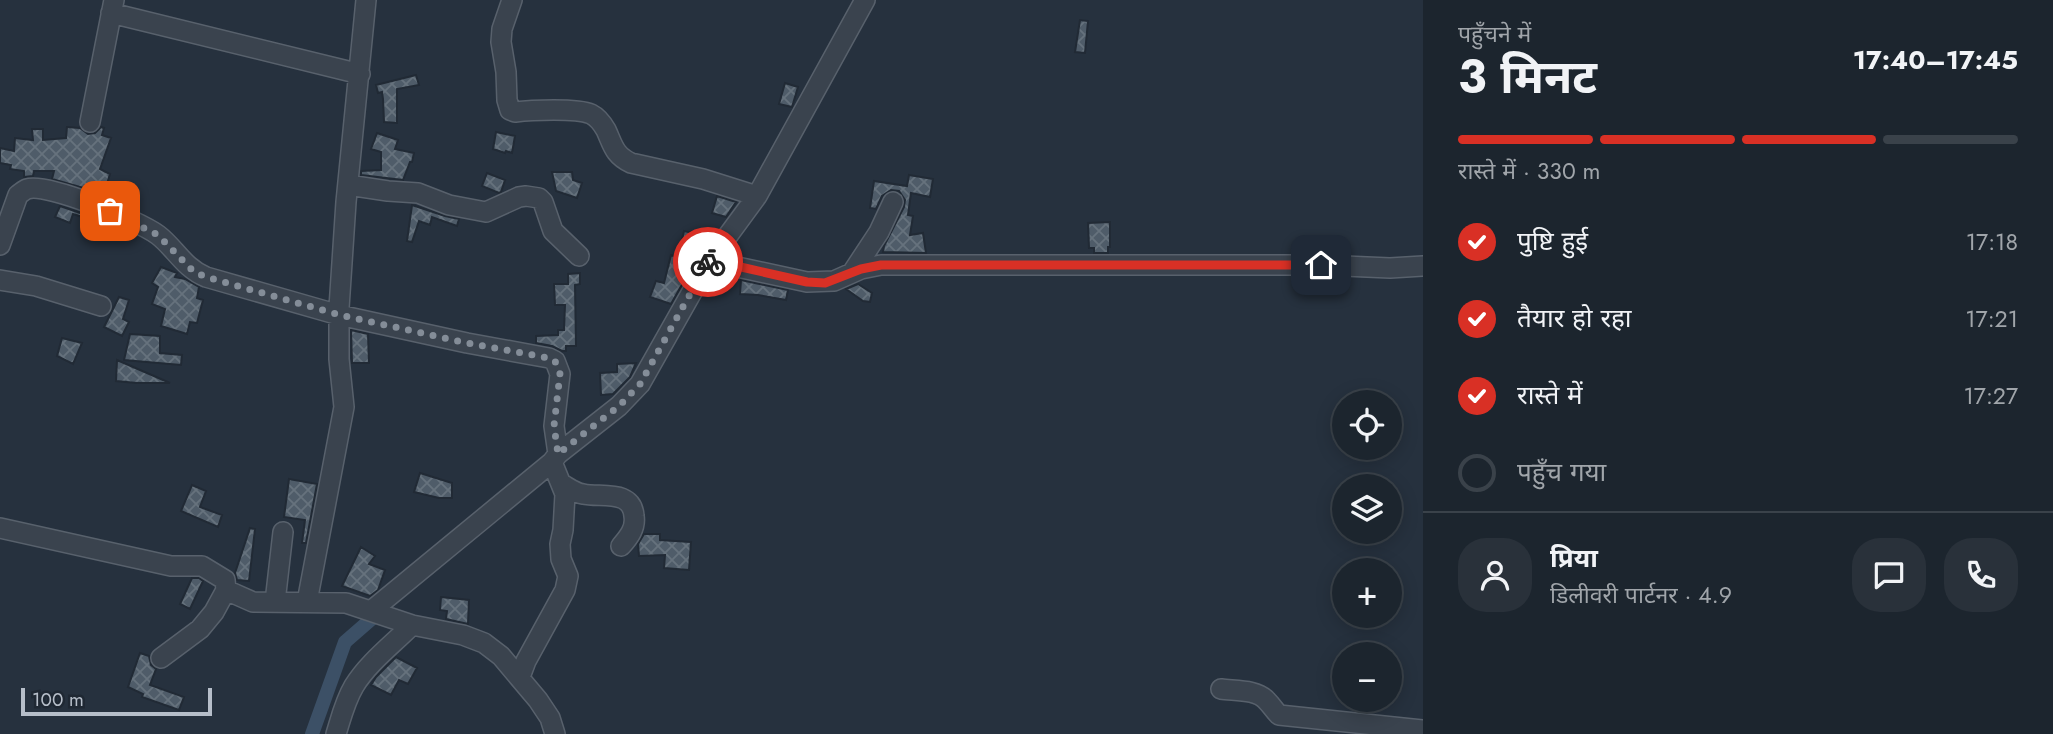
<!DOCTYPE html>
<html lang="hi">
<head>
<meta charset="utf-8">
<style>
	body { margin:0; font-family:Jost,"Noto Sans Devanagari",sans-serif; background:#29313a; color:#f1f3f6; height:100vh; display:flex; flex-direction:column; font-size:26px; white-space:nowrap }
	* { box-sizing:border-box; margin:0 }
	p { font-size:23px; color:#a0a5aa }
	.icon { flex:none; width:38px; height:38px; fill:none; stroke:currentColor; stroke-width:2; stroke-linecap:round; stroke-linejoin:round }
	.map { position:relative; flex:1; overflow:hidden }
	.sheet { display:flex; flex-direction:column; background:#1c252e; width:630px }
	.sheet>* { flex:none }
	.buttons { position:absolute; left:1332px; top:390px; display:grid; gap:14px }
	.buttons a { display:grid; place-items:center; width:70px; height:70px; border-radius:50%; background:#1c252e; box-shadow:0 4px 18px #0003,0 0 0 2px #3a424a; font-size:35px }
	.scale { position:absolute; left:21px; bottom:18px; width:191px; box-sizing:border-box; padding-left:7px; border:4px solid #b6bec9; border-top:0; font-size:19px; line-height:24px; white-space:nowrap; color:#b6bec9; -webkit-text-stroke:5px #1f2833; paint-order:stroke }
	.pin { position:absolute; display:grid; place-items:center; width:60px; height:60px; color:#fff; margin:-30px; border-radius:14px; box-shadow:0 4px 10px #0006 }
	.courier { position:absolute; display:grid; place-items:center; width:70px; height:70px; margin:-35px; border:5px solid #d93025; border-radius:50%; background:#fff; color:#222; box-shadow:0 2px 9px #0007 }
	.head em { font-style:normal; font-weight:700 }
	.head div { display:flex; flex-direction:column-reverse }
	.head { display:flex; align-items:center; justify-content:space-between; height:119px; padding:0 35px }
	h1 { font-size:46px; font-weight:700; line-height:52px }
	.bar { display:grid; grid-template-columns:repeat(4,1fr); gap:10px 7px; align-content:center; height:84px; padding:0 35px }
	.bar i { height:9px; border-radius:5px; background:#3a424a }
	.bar .current { background:#d93025 }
	.bar p { grid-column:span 4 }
	.line { display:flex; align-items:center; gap:18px; padding:0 35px; border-top:2px solid #3a424a }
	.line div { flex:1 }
	.round { display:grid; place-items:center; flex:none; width:74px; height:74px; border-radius:28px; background:#29313a }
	ol { padding:0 35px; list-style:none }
	li { display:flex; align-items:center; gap:21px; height:77px }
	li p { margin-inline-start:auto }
	li .icon { padding:7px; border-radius:50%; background:#d93025; color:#fff; stroke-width:4 }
	li:last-child { color:#a0a5aa }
	li i { width:38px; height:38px; border:4px solid #3a424a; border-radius:50% }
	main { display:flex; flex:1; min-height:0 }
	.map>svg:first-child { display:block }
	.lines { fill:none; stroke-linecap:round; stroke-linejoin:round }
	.canal { stroke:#3c5066; stroke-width:14 }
	.building { fill:url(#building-cross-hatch); stroke:#212a35; stroke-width:2 }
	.minor-casing { stroke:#58616c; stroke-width:22 }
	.minor { stroke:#3a434e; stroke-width:19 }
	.done { stroke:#848d98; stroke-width:7; stroke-dasharray:0 12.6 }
	.route { stroke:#d93025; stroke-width:9 }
</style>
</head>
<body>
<main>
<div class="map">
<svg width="1423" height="734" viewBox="0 0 1423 734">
	<defs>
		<pattern id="building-cross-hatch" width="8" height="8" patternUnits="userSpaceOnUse" patternTransform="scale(1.75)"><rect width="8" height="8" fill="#4f5c69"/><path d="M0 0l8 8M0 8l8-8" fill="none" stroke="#66727d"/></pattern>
	</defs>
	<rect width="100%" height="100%" fill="#26313e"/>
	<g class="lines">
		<path class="canal" d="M312 734 345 642 384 608"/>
	</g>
	<path class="building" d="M1080 20 1088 21 1085 53 1075 52Z
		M416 75 419 85 397 89V123L384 122 383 99 382 92 378 93 376 85Z
		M785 83 798 87 792 107 779 104Z
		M67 127 80 128 88 134 95 133 101 127 104 128 102 135 111 138 100 169 110 174 106 187 95 183 94 191 52 179 54 171H34L33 176 24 177V171L10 169 11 165 0 163V148L14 151 15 138 33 140 32 129H43V140L66 138Z
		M496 132 515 136 512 153 506 151 505 153 493 149Z
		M377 133 398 140 395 149 414 153 412 162H410L403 180 361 175V171L381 170V152L371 149Z
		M552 172H572L573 180 582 183 577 198 556 191Z
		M487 173 505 180 501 192 499 193 482 186Z
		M909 175 933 179 930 197 911 193 908 215 913 216 910 235 923 233 926 253 883 252 884 246 904 207 905 200 899 191 891 190 882 196 876 209 870 208 874 181 907 186Z
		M717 196 736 202 726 217 712 213Z
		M412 205 445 216 459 219 457 226 432 217 430 225 419 221 412 242 407 241Z
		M60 206 89 216 103 221 102 223 73 214 70 223 55 217Z
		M1110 222V247H1108V253H1094V248H1089L1088 223Z
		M684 231 698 234 695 248H698L696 260H693L688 274 671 304 650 297 656 281 664 283 671 255 678 257Z
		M161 267 177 273 175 277 185 279 199 287 197 298 203 300 197 323 190 322 187 334 161 326 165 309 152 304 158 287 152 283Z
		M580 273V284L575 285 576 346H566V351H562L552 346 536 343V336L558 335V330H564L565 305H555L554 284H568V274Z
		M741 280 788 290 786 300 758 295 740 294Z
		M858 284 872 293 870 302 863 301 846 289Z
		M119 297 129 300 123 319 129 322 122 336 104 327Z
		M351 330 368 334 369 363H352Z
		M130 334 160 336V353L182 355 181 365 124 360Z
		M62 338 82 343 73 364 57 356Z
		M117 360 170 383H137L116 381Z
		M636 363 630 377 613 394 601 395 600 373 617 372V364Z
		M420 473 452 483V498H439L414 492Z
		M289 479 317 484 306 543H302L305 520 284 517Z
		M192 485 206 491 200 507 222 515 218 527 181 511Z
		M250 528 255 529 249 581 237 580 235 573Z
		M644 534H660V540L691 542 689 570 664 568 665 555 639 556 638 544Z
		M361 547 375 556 369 564 385 570 378 590 370 596 342 586Z
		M192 578H199L203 581 190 609 180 604Z
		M441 597 469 600 468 624 446 619 447 611 440 610Z
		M140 653 149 656 151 665 156 669 150 685 184 697 179 710 142 697 143 694 128 687Z
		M396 657 417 668 408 684 399 680 391 695 371 685 376 677Z"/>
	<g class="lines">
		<g class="minor-casing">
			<path id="minor" d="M512 0 502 29 501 42 506 72 507 100 510 110 515 112C531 110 577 108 591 114 597 117 602 123 606 130 613 145 614 155 631 163L703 179 757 196
				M111 13 360 74
				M90 122 114 0
				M348 185 388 191 418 193 449 205 486 212 519 197 526 196 539 198 543 202 553 231 579 256
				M0 245 18 195C21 193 24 190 27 189 47 182 139 221 158 235 175 248 184 268 206 277L339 315 467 343 549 358 555 361 560 374 554 426 558 454
				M710 260 728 265 807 282 834 281 861 269 881 265H1321L1390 268 1423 266
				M852 273 879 232 893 202
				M0 280 36 286 101 306
				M562 484C569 488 575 493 583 494 601 498 632 489 634 516 636 528 629 537 621 546
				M0 528 171 566H202L225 580 226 590 253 602 346 603 412 625 463 635 484 643 501 656 538 700 550 718 555 734
				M275 602 283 532
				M307 602 344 407 339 359V308L346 202 366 0
				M371 611 552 462 558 454 619 406 640 384 710 260 757 196 865 0
				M161 658 200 629 214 612 226 590
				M520 677 526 661 565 590 568 576 561 559 560 544 563 530 565 494 552 462
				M1221 689C1235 691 1257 689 1267 701 1272 706 1274 710 1279 715L1423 730
				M336 734C341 718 345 701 354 686 368 663 393 644 412 625"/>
		</g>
		<use href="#minor" class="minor"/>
	</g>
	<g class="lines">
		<path class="done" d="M110 211 158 235 194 272 206 277 340 315 467 343 549 358 555 361 560 374 554 426 558 454 619 406 640 384 708 262"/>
		<path class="route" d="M708 262 710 260 807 282 825 283 861 269 881 265H1321"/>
	</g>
</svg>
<div class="buttons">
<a><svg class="icon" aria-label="locate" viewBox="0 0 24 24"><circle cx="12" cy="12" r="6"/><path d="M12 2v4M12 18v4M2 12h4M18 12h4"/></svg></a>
<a><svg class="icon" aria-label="layers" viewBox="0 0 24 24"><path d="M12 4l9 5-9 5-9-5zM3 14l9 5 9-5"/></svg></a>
<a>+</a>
<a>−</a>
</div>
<div class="scale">100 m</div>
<div class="pin" style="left:110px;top:211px;background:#ea580c"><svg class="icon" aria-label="bag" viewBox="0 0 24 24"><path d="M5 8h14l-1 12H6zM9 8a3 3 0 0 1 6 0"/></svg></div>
<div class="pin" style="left:1321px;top:265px;background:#1f2937"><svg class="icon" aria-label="home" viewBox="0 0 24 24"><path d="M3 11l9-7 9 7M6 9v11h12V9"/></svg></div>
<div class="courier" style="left:708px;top:262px"><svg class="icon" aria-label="bike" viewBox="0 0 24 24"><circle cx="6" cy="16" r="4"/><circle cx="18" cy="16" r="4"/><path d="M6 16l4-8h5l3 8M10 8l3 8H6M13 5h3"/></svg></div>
</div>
<section class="sheet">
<div class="head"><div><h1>3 मिनट</h1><p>पहुँचने में</p></div><em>17:40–17:45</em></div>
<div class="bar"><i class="current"></i><i class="current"></i><i class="current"></i><i></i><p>रास्ते में · 330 m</p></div>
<ol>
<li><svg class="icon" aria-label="check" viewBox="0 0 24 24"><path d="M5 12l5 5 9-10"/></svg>पुष्टि हुई<p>17:18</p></li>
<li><svg class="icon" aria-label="check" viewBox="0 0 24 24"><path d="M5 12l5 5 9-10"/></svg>तैयार हो रहा<p>17:21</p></li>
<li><svg class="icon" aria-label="check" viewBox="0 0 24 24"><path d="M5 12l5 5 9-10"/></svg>रास्ते में<p>17:27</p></li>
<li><i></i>पहुँच गया</li>
</ol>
<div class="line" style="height:126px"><a class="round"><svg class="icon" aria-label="person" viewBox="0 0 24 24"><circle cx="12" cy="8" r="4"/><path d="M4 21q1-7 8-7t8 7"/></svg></a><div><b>प्रिया</b><p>डिलीवरी पार्टनर · 4.9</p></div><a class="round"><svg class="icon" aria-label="chat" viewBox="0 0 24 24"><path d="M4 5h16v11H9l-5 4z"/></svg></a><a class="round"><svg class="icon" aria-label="phone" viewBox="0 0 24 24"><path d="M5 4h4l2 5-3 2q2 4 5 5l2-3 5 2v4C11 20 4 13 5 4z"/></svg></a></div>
</section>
</main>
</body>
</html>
